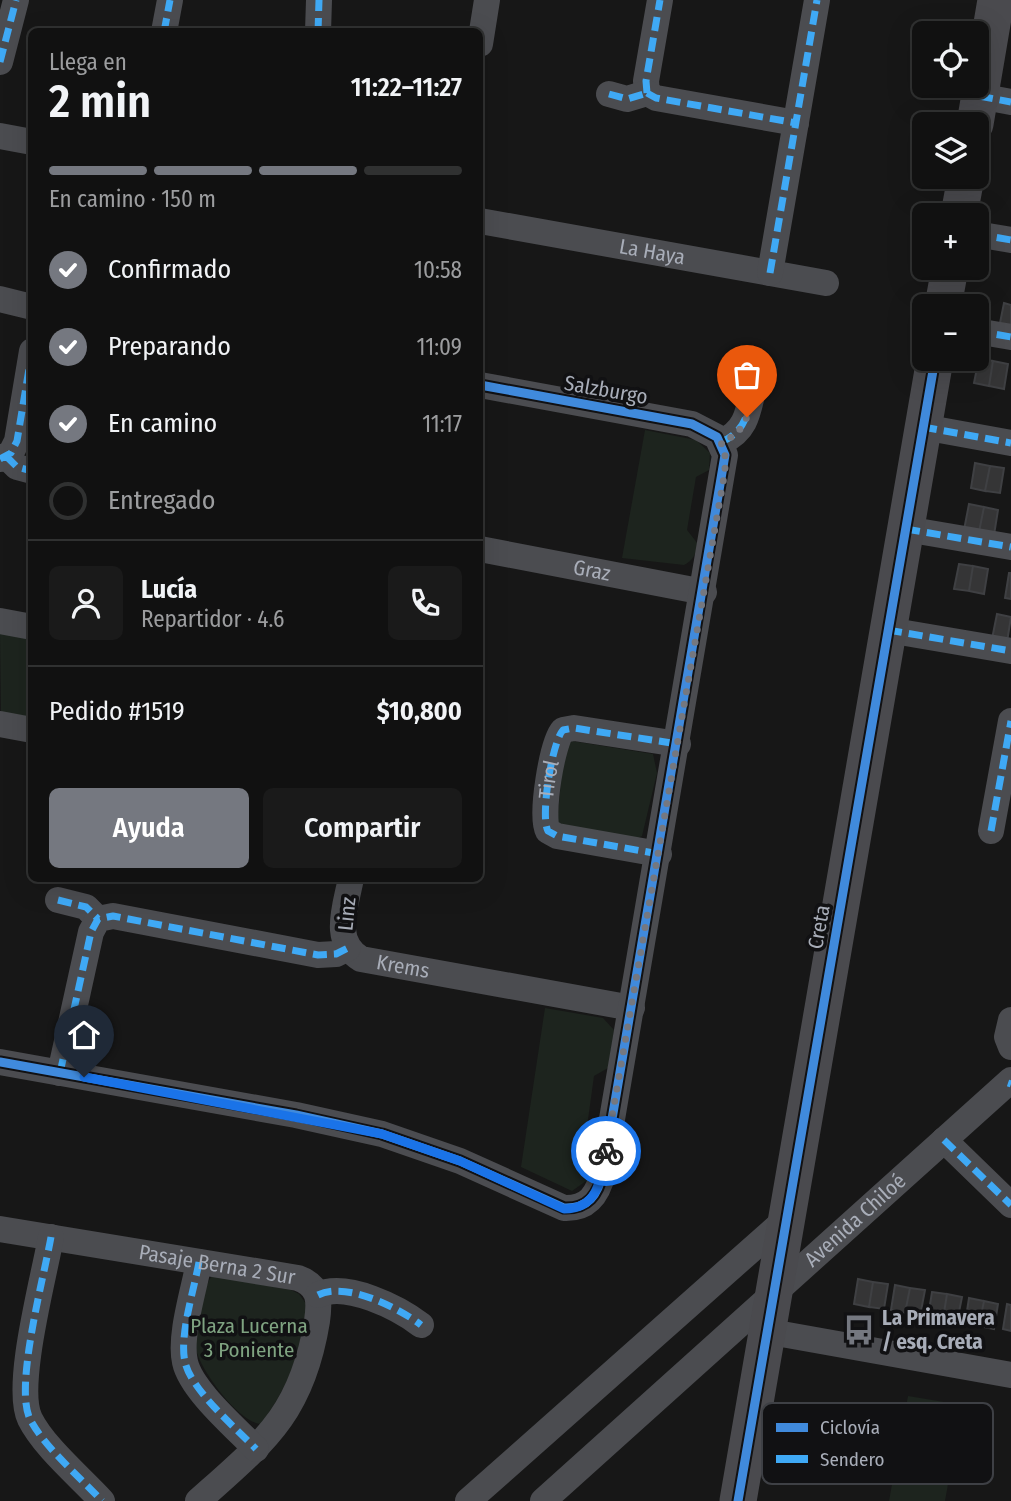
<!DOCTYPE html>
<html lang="es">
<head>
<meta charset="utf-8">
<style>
	body { margin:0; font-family:"Fira Sans Condensed",sans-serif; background:#1a1a1a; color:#f1f3f6; height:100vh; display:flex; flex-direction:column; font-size:26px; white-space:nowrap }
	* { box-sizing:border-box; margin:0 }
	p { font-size:23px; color:#9c9d9f }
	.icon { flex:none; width:38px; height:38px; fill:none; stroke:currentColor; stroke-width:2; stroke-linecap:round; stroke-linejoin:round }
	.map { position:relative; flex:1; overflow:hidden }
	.sheet { position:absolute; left:28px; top:28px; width:455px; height:854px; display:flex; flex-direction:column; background:#111; border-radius:10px; box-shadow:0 7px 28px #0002,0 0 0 2px #303131 }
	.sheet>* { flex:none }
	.controls { position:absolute; left:912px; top:21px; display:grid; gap:14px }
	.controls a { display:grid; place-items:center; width:77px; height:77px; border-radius:10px; background:#111; box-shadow:0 7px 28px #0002,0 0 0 2px #303131; font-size:35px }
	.pin { position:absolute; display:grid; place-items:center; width:60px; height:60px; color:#fff; margin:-72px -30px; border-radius:50% 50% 50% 0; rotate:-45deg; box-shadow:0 0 7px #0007 }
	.pin .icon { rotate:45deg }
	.courier { position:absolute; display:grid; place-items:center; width:70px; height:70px; margin:-35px; border:5px solid #1a73e8; border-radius:50%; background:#fff; color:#222; box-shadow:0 2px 9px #0007 }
	.summary em { font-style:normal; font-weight:600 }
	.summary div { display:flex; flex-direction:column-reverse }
	.summary { display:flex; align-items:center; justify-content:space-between; height:119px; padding:0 21px }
	h1 { font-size:46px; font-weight:600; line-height:52px }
	.bar { display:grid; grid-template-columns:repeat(4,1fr); gap:10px 7px; align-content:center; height:84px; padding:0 21px }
	.bar i { height:9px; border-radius:5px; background:#303131 }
	.bar .on { background:#757880 }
	.bar p { grid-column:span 4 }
	.line { display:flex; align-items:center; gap:18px; padding:0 21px; border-top:2px solid #303131 }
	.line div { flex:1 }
	.round { display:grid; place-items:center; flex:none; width:74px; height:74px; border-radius:10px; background:#1a1a1a }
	ol { padding:0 21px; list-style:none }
	li { display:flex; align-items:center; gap:21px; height:77px }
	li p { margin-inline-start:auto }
	li .icon { padding:7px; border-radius:50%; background:#757880; color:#fff; stroke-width:4 }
	li:last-child { color:#9c9d9f }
	li i { width:38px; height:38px; border:4px solid #303131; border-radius:50% }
	.action { display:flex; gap:14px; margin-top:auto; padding:14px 21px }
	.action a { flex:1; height:80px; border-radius:10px; background:#757880; color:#fff; font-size:28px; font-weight:600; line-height:80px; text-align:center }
	.action a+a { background:#1a1a1a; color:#f1f3f6 }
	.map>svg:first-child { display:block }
	.green { fill:#1d241e }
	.building { fill:#353536; stroke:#3f4043; stroke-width:2 }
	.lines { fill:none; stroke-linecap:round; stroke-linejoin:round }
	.street { stroke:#4b4c50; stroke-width:26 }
	.secondary { stroke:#4a4a4e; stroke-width:37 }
	.quiet { stroke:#3fa9f5; stroke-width:7; stroke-dasharray:14 7; stroke-linecap:butt }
	.cycleway-casing { stroke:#111113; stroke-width:13 }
	.cycleway { stroke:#408adc; stroke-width:9 }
	.done { stroke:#757880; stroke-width:7; stroke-dasharray:0 12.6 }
	.route { stroke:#1a73e8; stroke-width:9 }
	.labels { text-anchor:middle; stroke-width:7; stroke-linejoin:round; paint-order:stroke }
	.street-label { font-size:21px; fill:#a8adb8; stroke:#111113 }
	.poi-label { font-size:21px; font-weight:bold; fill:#a8adb8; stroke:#111113; text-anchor:start }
	.park-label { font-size:21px; fill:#7fa381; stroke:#111113 }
	.key { fill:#111113; stroke:#3e4045; stroke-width:2 }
	.key-label { font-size:19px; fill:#a8adb8 }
</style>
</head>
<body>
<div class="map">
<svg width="1011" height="1501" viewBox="0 0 1011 1501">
	<rect width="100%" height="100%" fill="#171717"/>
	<path class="green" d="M645 430 696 440 710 453 709 470 696 477 687 530 698 544C696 553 693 561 684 565L622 558Z
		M0 632 31 637V717L1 712Z
		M572 741 653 754 657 773 642 836 634 840 557 824 564 750Z
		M545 1008 603 1018 614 1030 608 1068 594 1076 586 1134 596 1143 589 1179 572 1191 521 1167Z
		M212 1276 291 1290 299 1294 307 1305C298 1357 292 1381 261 1424 239 1423 200 1370 196 1349 194 1335 203 1285 212 1276Z
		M908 1396 962 1405 945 1501H889Z"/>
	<path class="building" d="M1004 303 1011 305V330L999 328Z
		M979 358 993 361 989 386 974 383Z
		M993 361 1008 364 1004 389 989 386Z
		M975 463 990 466 985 491 971 488Z
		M990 466 1004 468 1000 493 985 491Z
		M969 504 984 507 979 532 964 530Z
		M984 507 998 510 994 535 979 532Z
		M959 564 973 566 969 591 954 589Z
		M973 566 988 569 984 594 969 591Z
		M1009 573H1011V599L1005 598Z
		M997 614 1011 617 1007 642 992 639Z
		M858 1279 873 1282 869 1307 854 1304Z
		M873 1282 888 1284 884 1309 869 1307Z
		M895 1285 910 1288 905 1313 891 1310Z
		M910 1288 925 1290 920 1316 905 1313Z
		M932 1292 947 1294 943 1319 928 1317Z
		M947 1294 962 1297 957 1322 943 1319Z
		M969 1298 984 1301 979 1326 965 1324Z
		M984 1301 998 1304 994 1329 979 1326Z
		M1007 1304 1011 1305V1331L1003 1329Z"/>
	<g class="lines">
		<g class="street">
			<path d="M164 32 170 0"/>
			<path d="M318 32 319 0"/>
			<path d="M480 44 487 0"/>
			<path d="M0 62 16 0"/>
			<path d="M647 93 656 98 796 123"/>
			<path d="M647 93 646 81 660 0"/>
			<path d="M609 94 627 99 647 93"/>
			<path d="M979 96 1011 102"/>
			<path d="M0 136 32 142"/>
			<path id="s1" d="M480 221 826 283"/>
			<path d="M976 234 1011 240"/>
			<path d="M770 273 817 0"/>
			<path d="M0 299 32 307"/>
			<path d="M976 331 1011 337"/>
			<path d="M923 427 1011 443"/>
			<path d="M721 442C745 432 748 414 753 390"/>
			<path d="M6 456 17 467 32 471"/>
			<path d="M0 459 11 453 17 441 32 351"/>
			<path d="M906 529 1011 547"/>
			<path id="s2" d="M480 549 704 592"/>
			<path d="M0 621 32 627"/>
			<path d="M888 630 1011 651"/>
			<path d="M0 724 32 730"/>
			<path d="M991 831 1011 721"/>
			<path id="s3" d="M659 854 557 836 548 831C540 817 552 742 563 730L574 728 678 744"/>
			<path id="s4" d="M351 878C346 906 331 941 361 959L632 1008"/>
			<path d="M58 900 86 907 98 919"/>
			<path d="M1011 1020 1007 1037 1011 1047"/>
			<path d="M0 1062 296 1115 382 1134 460 1161 564 1208C588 1209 598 1195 603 1172L725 455 717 437 692 424 480 385"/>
			<path d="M60 1073 91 932 98 919 113 916 318 955 336 954 348 948"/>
			<path d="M944 1140 1011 1205"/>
			<path id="s5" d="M0 1229 298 1278C320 1286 320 1301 317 1321 302 1414 264 1442 198 1501"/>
			<path d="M51 1237C44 1277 14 1387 30 1419 44 1447 80 1477 102 1501"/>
			<path d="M199 1262C194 1290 179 1336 185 1362 191 1390 236 1428 256 1449"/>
			<path d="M318 1295C346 1281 399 1308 421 1325"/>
			<path d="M765 1331 1011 1375"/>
			<path d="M468 1501 786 1219"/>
			<path id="s6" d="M543 1501 1011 1080"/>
		</g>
		<path class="secondary" d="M975 124 996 0
			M959 215 966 177
			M943 306 950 268
			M738 1501 935 359"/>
		<path class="quiet" d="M164 32 170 0
			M318 32 319 0
			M0 62 16 0
			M647 93 656 98 796 123
			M647 93 646 81 660 0
			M609 94 627 99 647 93
			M979 96 1011 102
			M976 234 1011 240
			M770 273 817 0
			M976 331 1011 337
			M923 427 1011 443
			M721 442C745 432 748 414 753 390
			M6 456 17 467 32 471
			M0 459 11 453 17 441 32 351
			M906 529 1011 547
			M888 630 1011 651
			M991 831 1011 721
			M659 854 557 836 548 831C540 817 552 742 563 730L574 728 678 744
			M58 900 86 907 98 919
			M60 1073 91 932 98 919 113 916 318 955 336 954 348 948
			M1008 1083 1011 1084
			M944 1140 1011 1205
			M51 1237C44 1277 14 1387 30 1419 44 1447 80 1477 102 1501
			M199 1262C194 1290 179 1336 185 1362 191 1390 236 1428 256 1449
			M318 1295C346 1281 399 1308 421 1325"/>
		<g class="cycleway-casing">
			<path id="cycleway" d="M0 1062 296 1115 382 1134 460 1161 564 1208C588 1209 598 1195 603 1172L725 455 717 437 692 424 480 385
				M738 1501 935 359"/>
		</g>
		<use href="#cycleway" class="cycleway"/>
	</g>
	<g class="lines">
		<path class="done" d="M606 1151 725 471V455L721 442 737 434 747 417"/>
		<path class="route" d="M84 1077 382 1134 460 1161 564 1209C598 1209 601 1179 606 1151"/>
	</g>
	<defs>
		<g id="bus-bare" transform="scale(2.415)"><path d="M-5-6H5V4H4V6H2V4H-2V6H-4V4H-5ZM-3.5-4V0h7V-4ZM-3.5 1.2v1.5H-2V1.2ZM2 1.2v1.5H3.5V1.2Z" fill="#757880" stroke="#111113" stroke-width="2.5" paint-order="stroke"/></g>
	</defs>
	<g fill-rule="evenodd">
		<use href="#bus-bare" x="859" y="1330"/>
	</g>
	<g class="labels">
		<g class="street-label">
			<text dy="7" stroke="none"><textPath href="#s1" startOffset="175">La Haya</textPath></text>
			<text transform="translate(606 390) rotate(10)" y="7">Salzburgo</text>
			<text dy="7" stroke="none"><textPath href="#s2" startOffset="114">Graz</textPath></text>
			<text dy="7" stroke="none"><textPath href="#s3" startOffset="166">Tirol</textPath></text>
			<text transform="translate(347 914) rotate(-84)" y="7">Linz</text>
			<text transform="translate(819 927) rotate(-80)" y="7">Creta</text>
			<text dy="7" stroke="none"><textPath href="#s4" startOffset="131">Krems</textPath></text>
			<text dy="7" stroke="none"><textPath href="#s6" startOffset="420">Avenida Chiloé</textPath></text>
			<text dy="7" stroke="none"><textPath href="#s5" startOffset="220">Pasaje Berna 2 Sur</textPath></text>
		</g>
		<g class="poi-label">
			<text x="882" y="1325">La Primavera<tspan x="882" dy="24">/ esq. Creta</tspan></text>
		</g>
		<g class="park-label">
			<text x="249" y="1333">Plaza Lucerna<tspan x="249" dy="24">3 Poniente</tspan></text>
		</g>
	</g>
	<rect x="762" y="1403" width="231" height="81" rx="10" class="key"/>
	<rect x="776" y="1423" width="32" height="9" fill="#408adc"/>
	<rect x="776" y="1455" width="32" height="8" fill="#3fa9f5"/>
	<g class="key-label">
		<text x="820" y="1434">Ciclovía</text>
		<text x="820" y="1466">Sendero</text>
	</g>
</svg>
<div class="controls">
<a><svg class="icon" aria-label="locate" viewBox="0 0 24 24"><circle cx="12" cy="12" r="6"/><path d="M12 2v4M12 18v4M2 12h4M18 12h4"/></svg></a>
<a><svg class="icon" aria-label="layers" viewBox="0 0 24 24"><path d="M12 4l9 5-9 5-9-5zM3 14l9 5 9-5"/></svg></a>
<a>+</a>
<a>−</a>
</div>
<div class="pin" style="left:747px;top:417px;background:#ea580c"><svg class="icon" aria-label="bag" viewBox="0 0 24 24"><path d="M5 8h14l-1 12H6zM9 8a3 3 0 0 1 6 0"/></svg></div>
<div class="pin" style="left:84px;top:1077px;background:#1f2937"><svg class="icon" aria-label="home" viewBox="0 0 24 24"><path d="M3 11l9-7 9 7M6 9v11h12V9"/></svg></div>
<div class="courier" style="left:606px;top:1151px"><svg class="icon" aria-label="bike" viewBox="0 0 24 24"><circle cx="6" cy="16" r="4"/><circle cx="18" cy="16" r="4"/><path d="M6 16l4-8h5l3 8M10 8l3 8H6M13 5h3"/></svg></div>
<section class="sheet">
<div class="summary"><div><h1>2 min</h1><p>Llega en</p></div><em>11:22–11:27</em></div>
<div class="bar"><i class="on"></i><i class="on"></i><i class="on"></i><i></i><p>En camino · 150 m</p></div>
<ol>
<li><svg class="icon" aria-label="check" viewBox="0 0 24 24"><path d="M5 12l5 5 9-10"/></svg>Confirmado<p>10:58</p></li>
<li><svg class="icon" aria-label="check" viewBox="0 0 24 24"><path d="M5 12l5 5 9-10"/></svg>Preparando<p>11:09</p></li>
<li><svg class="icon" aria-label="check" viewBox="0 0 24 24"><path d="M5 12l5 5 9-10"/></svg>En camino<p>11:17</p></li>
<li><i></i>Entregado</li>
</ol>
<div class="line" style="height:126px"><a class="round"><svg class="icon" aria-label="person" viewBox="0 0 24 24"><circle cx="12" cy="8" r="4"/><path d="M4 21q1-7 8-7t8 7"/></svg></a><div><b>Lucía</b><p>Repartidor · 4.6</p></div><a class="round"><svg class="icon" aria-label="phone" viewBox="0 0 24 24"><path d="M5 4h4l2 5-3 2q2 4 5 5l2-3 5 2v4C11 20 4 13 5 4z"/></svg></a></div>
<div class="line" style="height:91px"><div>Pedido #1519</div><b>$10,800</b></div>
<div class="action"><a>Ayuda</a><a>Compartir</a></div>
</section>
</div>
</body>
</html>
